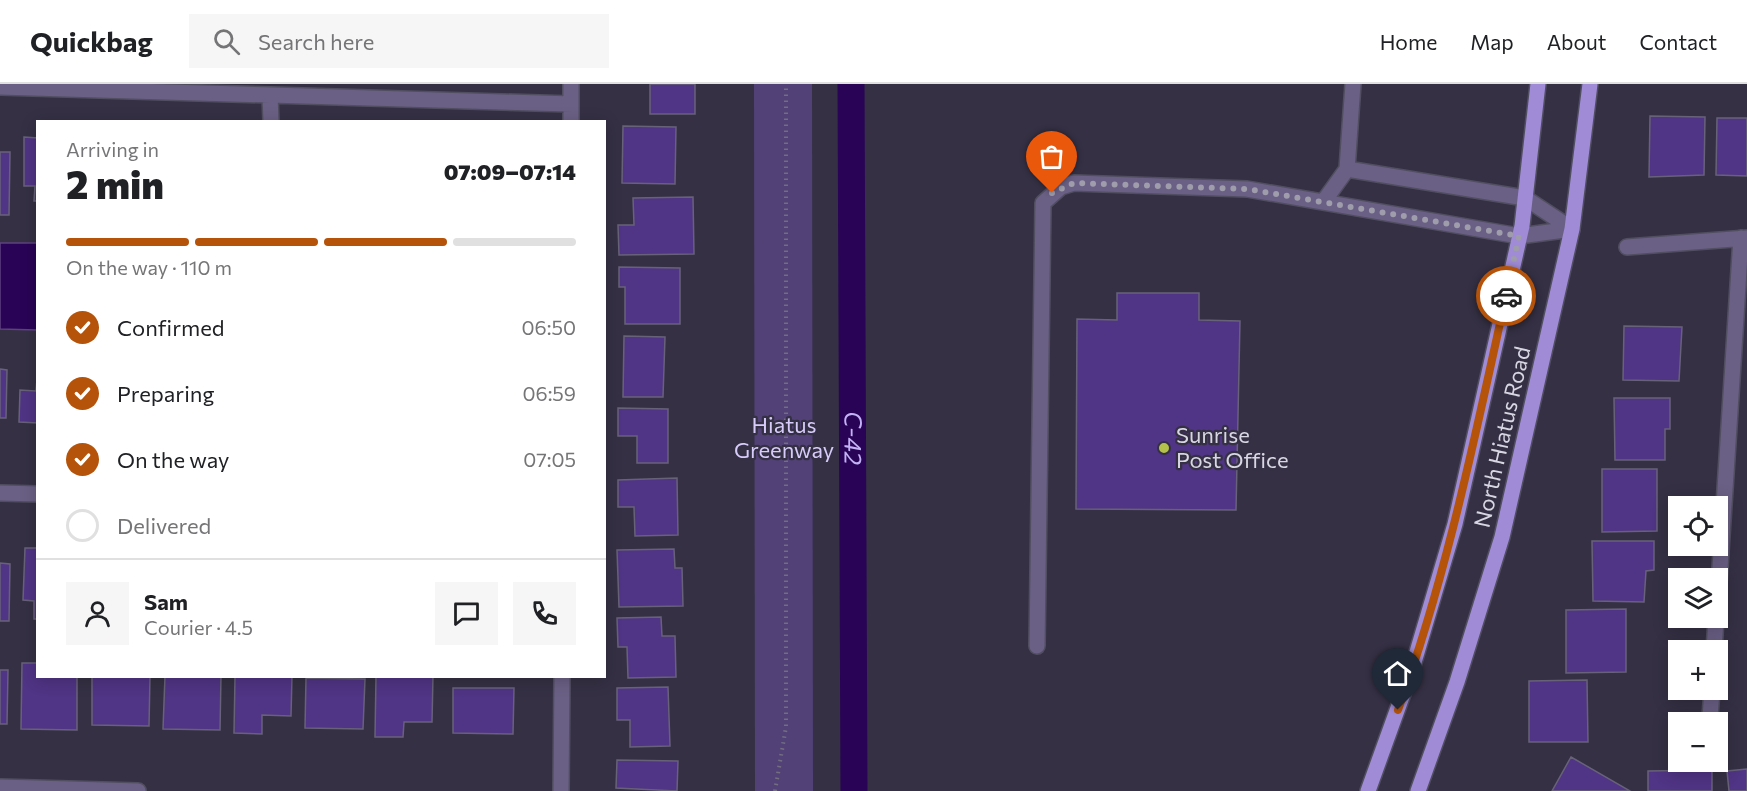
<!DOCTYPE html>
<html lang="en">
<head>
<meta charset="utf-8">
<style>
	body { margin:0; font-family:Commissioner,sans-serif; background:#f6f6f6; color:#202124; height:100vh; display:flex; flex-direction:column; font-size:22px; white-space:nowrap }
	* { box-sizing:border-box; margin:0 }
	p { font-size:20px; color:#757577 }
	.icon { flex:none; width:33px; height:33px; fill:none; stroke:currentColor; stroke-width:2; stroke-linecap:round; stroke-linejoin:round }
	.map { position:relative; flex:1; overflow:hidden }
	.details { position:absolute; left:36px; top:36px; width:570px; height:558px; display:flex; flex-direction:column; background:#fff; border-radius:0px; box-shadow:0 3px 15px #0003 }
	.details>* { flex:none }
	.tools { position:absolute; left:1668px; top:412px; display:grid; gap:12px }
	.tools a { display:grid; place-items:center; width:60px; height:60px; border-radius:0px; background:#fff; box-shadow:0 3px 15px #0003; font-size:30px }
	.pin { position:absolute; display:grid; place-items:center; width:51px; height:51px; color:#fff; margin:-62px -26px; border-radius:50% 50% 50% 0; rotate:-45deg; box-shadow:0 0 6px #0007 }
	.pin .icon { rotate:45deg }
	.courier { position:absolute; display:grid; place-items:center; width:60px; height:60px; margin:-30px; border:4px solid #b45309; border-radius:50%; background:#fff; color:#222; box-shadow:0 2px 8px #0007 }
	.summary em { font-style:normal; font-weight:800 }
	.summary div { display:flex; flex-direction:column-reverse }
	.summary { display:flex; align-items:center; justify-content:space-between; height:102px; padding:0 30px }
	h1 { font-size:39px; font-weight:800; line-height:45px }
	.bar { display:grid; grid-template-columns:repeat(4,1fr); gap:9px 6px; align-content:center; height:72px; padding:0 30px }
	.bar i { height:8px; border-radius:4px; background:#e0e0e0 }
	.bar .on { background:#b45309 }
	.bar p { grid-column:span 4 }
	.line { display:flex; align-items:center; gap:15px; padding:0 30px; border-top:2px solid #e0e0e0 }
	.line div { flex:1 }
	.round { display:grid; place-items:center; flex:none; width:63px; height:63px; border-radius:0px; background:#f6f6f6 }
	ol { padding:0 30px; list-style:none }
	li { display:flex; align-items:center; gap:18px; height:66px }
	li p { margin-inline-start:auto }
	li .icon { padding:6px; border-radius:50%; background:#b45309; color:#fff; stroke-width:4 }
	li:last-child { color:#757577 }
	li i { width:33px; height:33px; border:3px solid #e0e0e0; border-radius:50% }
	header { display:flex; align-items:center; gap:36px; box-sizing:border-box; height:84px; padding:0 30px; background:#fff; border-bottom:2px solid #e0e0e0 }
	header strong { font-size:28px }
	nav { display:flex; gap:33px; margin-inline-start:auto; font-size:21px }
	.search { width:420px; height:54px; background:#f6f6f6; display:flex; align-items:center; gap:15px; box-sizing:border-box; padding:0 21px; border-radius:0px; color:#757577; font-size:22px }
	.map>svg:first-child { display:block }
	.green { fill:#514177 }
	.water { fill:#290356; stroke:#5e4280; stroke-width:1.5 }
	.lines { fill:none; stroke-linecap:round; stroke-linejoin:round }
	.canal { stroke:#290356; stroke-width:27 }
	.building { fill:#503485; stroke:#686279; stroke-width:1.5 }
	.minor-casing { stroke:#524e61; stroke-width:18 }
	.major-casing { stroke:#524e61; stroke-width:18 }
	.path { stroke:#736f81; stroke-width:4; stroke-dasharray:1.5 4.5; stroke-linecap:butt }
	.minor { stroke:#6a6085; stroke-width:15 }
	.major { stroke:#9f8bd6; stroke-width:15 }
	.done { stroke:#9f9cab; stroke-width:6; stroke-dasharray:0 10.8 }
	.route { stroke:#b45309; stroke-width:8 }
	.poi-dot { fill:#b4c24b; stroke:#353044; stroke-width:2 }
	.labels { text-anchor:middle; stroke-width:4.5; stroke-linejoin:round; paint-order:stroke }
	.park-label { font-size:22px; fill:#d6cbf9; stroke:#353044 }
	.poi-label { font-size:22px; fill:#d8d6e3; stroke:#353044; text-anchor:start }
	.street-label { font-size:22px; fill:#d8d6e3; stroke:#353044 }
	.water-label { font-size:24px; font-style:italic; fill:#c3b2f5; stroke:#353044 }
</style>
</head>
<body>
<header>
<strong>Quickbag</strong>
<div class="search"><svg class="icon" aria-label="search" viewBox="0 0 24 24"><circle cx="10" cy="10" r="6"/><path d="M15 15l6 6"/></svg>Search here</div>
<nav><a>Home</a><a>Map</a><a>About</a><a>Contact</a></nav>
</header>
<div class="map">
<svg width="1747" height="707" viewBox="0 0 1747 707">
	<rect width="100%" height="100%" fill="#353044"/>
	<path class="green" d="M754 0H812L813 707H755Z"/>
	<path class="water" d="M0 159H37V246L0 245Z"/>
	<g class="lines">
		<path class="canal" id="s1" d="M851 0 854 707"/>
	</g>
	<path class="building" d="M650 0H695V30H650Z
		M1650 32 1705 33 1704 91 1649 93Z
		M1717 34H1747V92L1716 91Z
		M623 42 676 43 675 100 622 99Z
		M24 53 38 54V117H34L35 102H24Z
		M0 68H10L9 131H0Z
		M693 113 694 170 619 171 618 141H634L633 114Z
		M619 183 680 184V240H625V203H619Z
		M1117 209H1199V236L1240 237 1236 426 1076 425 1077 235 1117 236Z
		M1624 242 1682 243 1679 297 1623 296Z
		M624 252 665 253 663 313H623Z
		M0 285 7 286 6 334H0Z
		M37 295 38 339 19 338 20 306 36 307Z
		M1614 314H1670V345H1665V376H1615Z
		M618 324 668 325V379H637V352H618Z
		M1602 385H1657V447L1602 448Z
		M677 394 678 451 635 452 634 423H618V396Z
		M1592 457H1654V486L1646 487 1644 518 1593 517Z
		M25 464H38V535H34V517L23 516Z
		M674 465 675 484H682L683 522 619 523 617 466Z
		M0 479 10 480 9 537H0Z
		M1626 525V588L1566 589V526Z
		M661 533 662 552H675L676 593 628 594 627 563H618L617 534Z
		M22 579H38V592H77V646L21 645Z
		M0 586H8L7 640H0Z
		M92 592H150L149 642 92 641Z
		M165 592H221L220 646 163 645Z
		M271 592H292L291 632 262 631V650L234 649 235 593Z
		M376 592H433L432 638H404L403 653H375Z
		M306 594 365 595 363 645 305 644Z
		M1587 596 1588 658H1529V597Z
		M668 603 670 662 630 663V636H617V604Z
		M453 604H514L513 650 453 649Z
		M1571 673 1630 707H1552Z
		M617 676 678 677 677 707 616 704Z
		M1747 685V707H1729L1727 687Z
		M1712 686V707H1648V687Z"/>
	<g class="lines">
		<g class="minor-casing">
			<path id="minor" d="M571 0V38
				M0 3 571 20
				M270 11 271 38
				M1324 117 1347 85 1353 0
				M1627 163 1747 154
				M0 409 38 410
				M1718 515 1741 154
				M1037 562 1043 119 1061 103 1074 99 1247 105 1519 152 1572 145 1525 114 1347 85
				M1714 567 1716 534
				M1710 633 1712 606
				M0 703 138 707
				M561 707 562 592"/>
		</g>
		<g class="major-casing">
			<path id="major" d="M1368 707 1412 585 1455 440 1522 142 1538 0
				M1418 707 1457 598 1502 453 1572 145 1590 0"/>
		</g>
		<path class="path" d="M775 707 786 643V0"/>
		<use href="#minor" class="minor"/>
		<use href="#major" class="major"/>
	</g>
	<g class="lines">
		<path class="done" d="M1052 109 1074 99 1247 105 1519 152 1506 212"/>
		<path class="route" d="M1398 626C1447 491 1475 352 1506 212"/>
	</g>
	<circle class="poi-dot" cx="1164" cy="364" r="6"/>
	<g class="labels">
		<g class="park-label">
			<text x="784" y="349">Hiatus<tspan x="784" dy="25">Greenway</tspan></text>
		</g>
		<g class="poi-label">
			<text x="1176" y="359">Sunrise<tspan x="1176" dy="25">Post Office</tspan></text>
		</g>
		<g class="street-label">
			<text transform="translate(1502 353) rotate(-77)" y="8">North Hiatus Road</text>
		</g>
		<g class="water-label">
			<text dy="8" stroke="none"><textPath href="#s1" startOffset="354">C-42</textPath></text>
		</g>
	</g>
</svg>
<div class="tools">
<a><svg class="icon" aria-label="locate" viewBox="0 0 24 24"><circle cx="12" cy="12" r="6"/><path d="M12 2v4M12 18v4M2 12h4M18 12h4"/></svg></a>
<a><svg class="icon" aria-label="layers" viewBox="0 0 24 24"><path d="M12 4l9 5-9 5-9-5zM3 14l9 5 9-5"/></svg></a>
<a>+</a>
<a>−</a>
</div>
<div class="pin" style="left:1052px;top:109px;background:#ea580c"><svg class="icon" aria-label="bag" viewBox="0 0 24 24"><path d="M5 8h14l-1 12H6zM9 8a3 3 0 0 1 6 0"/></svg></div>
<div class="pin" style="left:1398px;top:626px;background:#1f2937"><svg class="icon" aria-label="home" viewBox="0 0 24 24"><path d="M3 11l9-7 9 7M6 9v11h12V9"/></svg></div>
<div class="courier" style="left:1506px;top:212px"><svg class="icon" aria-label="car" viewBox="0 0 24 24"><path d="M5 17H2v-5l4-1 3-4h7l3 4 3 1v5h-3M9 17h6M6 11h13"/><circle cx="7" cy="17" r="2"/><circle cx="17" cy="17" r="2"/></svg></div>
<section class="details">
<div class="summary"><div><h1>2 min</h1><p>Arriving in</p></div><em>07:09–07:14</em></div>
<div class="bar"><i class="on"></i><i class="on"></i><i class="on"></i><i></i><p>On the way · 110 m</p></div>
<ol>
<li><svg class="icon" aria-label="check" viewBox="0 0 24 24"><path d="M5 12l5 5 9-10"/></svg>Confirmed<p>06:50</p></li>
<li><svg class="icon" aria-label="check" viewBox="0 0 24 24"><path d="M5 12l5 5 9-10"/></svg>Preparing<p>06:59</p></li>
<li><svg class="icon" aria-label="check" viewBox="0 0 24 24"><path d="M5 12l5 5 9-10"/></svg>On the way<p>07:05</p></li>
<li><i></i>Delivered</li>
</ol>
<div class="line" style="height:108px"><a class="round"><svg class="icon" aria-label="person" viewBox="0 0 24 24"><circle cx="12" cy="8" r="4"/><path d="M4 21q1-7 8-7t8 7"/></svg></a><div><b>Sam</b><p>Courier · 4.5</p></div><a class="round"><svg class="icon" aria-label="chat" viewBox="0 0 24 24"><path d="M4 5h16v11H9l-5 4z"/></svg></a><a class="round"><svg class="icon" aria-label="phone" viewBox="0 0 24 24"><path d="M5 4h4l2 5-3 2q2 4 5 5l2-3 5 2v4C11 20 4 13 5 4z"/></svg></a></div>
</section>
</div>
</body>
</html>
